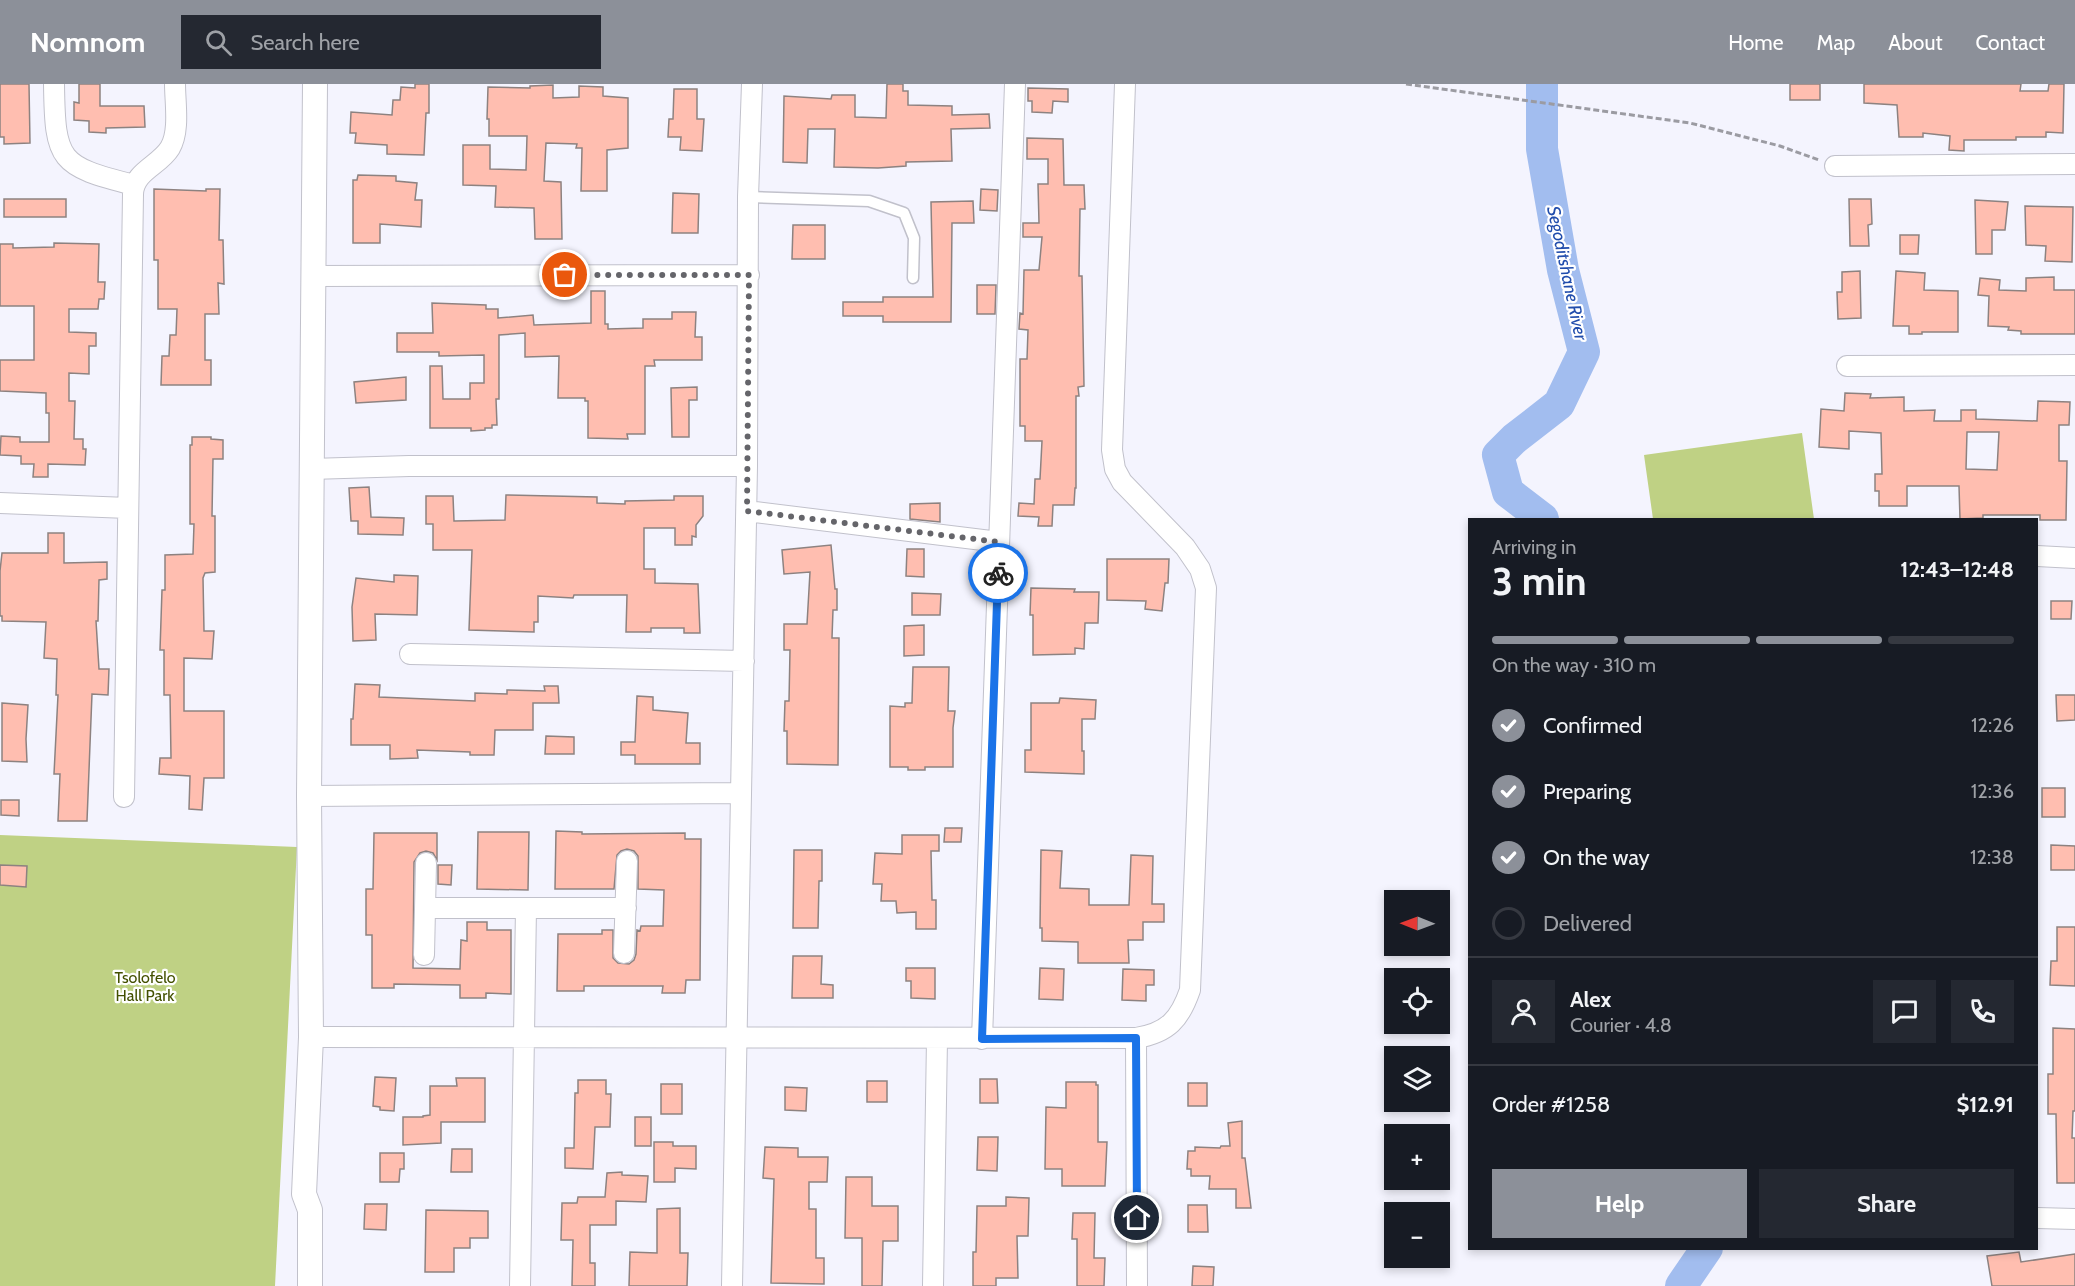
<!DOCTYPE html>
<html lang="en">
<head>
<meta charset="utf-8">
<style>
	body { margin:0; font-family:Cabin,sans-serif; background:#242831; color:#f1f3f6; height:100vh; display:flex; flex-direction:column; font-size:22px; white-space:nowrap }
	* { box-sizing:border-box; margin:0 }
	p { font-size:20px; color:#9ea1a6 }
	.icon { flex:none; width:33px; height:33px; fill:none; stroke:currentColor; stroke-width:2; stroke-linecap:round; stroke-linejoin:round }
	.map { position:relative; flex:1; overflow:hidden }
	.details { position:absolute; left:1468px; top:434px; width:570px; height:732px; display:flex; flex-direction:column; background:#171b24; border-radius:0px; box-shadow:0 3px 9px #0003 }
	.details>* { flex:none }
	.needle { width:39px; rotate:271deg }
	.controls { position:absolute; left:1384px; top:806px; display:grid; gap:12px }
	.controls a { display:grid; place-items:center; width:66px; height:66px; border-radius:0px; background:#171b24; box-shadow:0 3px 9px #0003; font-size:30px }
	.pin { position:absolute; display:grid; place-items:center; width:51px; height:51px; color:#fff; margin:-26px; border:3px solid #fff; border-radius:50%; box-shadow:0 2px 6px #0007 }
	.courier { position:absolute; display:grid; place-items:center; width:60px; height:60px; margin:-30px; border:4px solid #1a73e8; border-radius:50%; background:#fff; color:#222; box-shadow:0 2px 8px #0007 }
	.overview em { font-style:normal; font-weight:800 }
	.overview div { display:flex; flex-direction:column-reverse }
	.overview { display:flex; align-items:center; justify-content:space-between; height:102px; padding:0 24px }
	h1 { font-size:39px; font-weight:800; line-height:45px }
	.bar { display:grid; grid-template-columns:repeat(4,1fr); gap:9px 6px; align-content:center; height:72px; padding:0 24px }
	.bar i { height:8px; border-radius:4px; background:#363941 }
	.bar .on { background:#8c9099 }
	.bar p { grid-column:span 4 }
	.line { display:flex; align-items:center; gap:15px; padding:0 24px; border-top:2px solid #363941 }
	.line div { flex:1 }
	.round { display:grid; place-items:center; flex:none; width:63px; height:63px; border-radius:0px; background:#242831 }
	ol { padding:0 24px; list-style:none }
	li { display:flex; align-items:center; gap:18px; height:66px }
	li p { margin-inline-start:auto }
	li .icon { padding:6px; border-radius:50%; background:#8c9099; color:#fff; stroke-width:4 }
	li:last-child { color:#9ea1a6 }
	li i { width:33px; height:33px; border:3px solid #363941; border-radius:50% }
	.button { display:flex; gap:12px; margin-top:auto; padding:12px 24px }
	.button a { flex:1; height:69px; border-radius:0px; background:#8c9099; color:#fff; font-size:24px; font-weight:800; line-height:69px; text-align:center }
	.button a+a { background:#242831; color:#f1f3f6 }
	header { display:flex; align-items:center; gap:36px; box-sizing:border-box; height:84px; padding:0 30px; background:#8c9099; color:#fff }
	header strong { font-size:28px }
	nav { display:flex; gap:33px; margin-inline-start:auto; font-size:21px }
	.search { width:420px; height:54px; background:#242831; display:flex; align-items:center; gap:15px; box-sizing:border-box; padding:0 21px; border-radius:0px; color:#9ea1a6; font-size:22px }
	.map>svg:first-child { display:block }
	.green { fill:#bfd184 }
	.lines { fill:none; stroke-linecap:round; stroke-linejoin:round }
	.river { stroke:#a2bdef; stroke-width:32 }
	.building { fill:#ffbeb0; stroke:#8d8280; stroke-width:1.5; fill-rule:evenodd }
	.service-casing { stroke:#c1c1cb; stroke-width:13 }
	.minor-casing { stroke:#c1c1cb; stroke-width:22 }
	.tertiary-casing { stroke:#c1c1cb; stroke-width:26 }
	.path { stroke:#9b9ba2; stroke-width:3; stroke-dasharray:6 3; stroke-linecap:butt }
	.service { stroke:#fff; stroke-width:10 }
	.minor { stroke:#fff; stroke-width:20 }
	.tertiary { stroke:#fff; stroke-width:24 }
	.done { stroke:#65656a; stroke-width:6; stroke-dasharray:0 10.8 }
	.route { stroke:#1a73e8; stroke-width:8 }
	.labels { text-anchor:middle; stroke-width:4.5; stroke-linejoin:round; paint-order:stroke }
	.park-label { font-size:16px; fill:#435000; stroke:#fff }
	.water-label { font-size:18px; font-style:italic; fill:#214dac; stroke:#fff }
</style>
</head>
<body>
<header>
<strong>Nomnom</strong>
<div class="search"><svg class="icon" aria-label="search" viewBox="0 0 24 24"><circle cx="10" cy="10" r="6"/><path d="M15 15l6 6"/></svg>Search here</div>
<nav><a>Home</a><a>Map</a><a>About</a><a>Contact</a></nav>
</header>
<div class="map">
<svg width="2075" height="1202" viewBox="0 0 2075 1202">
	<rect width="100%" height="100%" fill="#f4f4fe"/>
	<path class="green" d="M1802 349 1814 435H1653L1644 371Z
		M0 751 297 763 275 1202H0Z"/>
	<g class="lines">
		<path class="river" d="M1542 0V65L1563 186 1584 268 1559 320 1514 355 1498 371 1508 408 1543 435
			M1681 1202 1707 1164"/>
	</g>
	<path class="building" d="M0 0H29L30 59 4 60V53H0Z
		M79 0H100V22H144L145 43 106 44V49L89 48V37L74 36V18L79 19Z
		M415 0H429V29H426L424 71 387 70V61L355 59 356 49H350L351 28 392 31 393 16H400L401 3 415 4Z
		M887 0H903V7H908V21L952 22V31L989 30 990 44 951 45 952 77 906 78V82L878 84 834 83 835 45H808L807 79 783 78 784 12 831 15 832 11H855V33L886 34Z
		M1790 0H1820V16H1790Z
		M1864 0H2021L2020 7H2048L2049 0H2064L2063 49 2046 48V53H2016V56H1964V67L1949 66 1950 52 1923 49V53H1899L1897 21 1864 19Z
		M553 1V14L579 13V2L603 3V12L628 14V64L607 66V107H581L582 64H576L577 60 546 59 544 97 561 98 562 155H535L534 124 495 123 496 102 463 101V61H490V85L526 86 527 52H489V35H487L488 3 530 4V2Z
		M1028 4 1068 5V18L1053 17 1052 29 1032 28V17H1028Z
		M674 5H697V35H704L702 67 680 66 681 53H668L669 35H673Z
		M1027 54 1063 55 1064 101H1084L1085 125H1080L1079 192H1082L1084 302 1078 303 1079 312H1076V404H1075L1074 421H1053L1052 442H1038L1039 433 1018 432 1019 419 1034 420 1035 395H1040L1042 357H1025V342H1020V275H1027L1028 246 1019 245 1020 229 1023 230 1024 186H1039L1042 153H1023V139H1039L1038 100H1048V75H1027Z
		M358 91 396 92V97L417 99 415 116H422L421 143 380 140V159H353V96H357Z
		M154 105 206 107V105H220L219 156H223L224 200 218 199 219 230H205V276H211V301H161L162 272H169L170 251H176L177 225H158V176H154Z
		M981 105 998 106 997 127 980 126Z
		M673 109 699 110 698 149H672Z
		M4 115H66V133H4Z
		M1849 115H1871L1872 140 1868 141 1869 162H1850Z
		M1975 116 2008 118 2005 146H1992V170H1976Z
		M973 117 974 139H952L951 238H883V232H843V218H883V213H933L931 118Z
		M2025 122 2073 123 2072 178 2045 177 2046 162 2026 161Z
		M793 141H825V175H792Z
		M1900 151H1919L1918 170H1900Z
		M54 159 99 160 98 198H105L104 215H99L98 225H69V248L96 249V262H89V290L69 289V317H75L74 355H83V365H86L85 381 48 380V393H33L34 380H21V372L0 371 1 352 20 353V358H49V329H46V309L0 307V276H34V222H0V160H13V164L54 163Z
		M1860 187 1861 234 1838 235 1837 208H1842V188Z
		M1896 187 1925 189 1924 206 1958 207V248H1922V250H1909V242H1893Z
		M2054 193V206H2075V250H2021V247L2008 246 2009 243 1988 242 1989 212 1978 211 1980 194 2000 196 1999 206 2026 207V194Z
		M977 201H996L995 230H977Z
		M591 207H605V240H608V245L643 244V235H672V228H696L695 253H702V276H654L655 282H645V350H627L628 355 588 354V317H585V314H558L559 272 525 273V249L499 251V315H496L497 341H492V344H485V346L471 347V344H430V282H442L443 315H470V299H484V271L439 272V268H397V249H433L432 219 486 221V225H498V234L533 231 534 241 591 239Z
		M406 293V316L356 319 354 298Z
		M697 303V316H689V353H672L671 304Z
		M1845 309 1871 310 1870 314 1904 313V327L1935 326 1934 337H1961V326H1976V335L2037 337 2038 317 2070 318 2069 341H2059V377H2067L2066 436H2040V431H1983V434L1960 435 1959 402H1907V422H1879V407H1875V390H1882L1881 349 1849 347V365L1819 363 1821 325 1844 327ZM1967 348H1999L1997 386 1966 385Z
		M192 353H211V355L223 356V375H213L212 432H215V488L205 489 203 494 204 547H214L212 575 184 574V627H224V694H204L202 726 189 725 190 692 159 690 160 674H171L170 611H164V566H160L162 506H165V471L193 470 194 440H190V361H192Z
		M369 403 371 433 404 434 403 451 358 450V437H351L349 404Z
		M506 411 597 413V419L625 420V417L674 416V412H703V432L696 441V453L692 452V461H675V444H644V485H655V499L698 500 700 549H684V544H651V548H626L627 511H574L573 514 538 512V538H534V548L469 546 472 466H433V440H426V412H453L454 437 505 436Z
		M940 419V438L910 435V420Z
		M48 449H64V479L107 478V495L99 496 98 537H96L99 585H109L108 611 92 610 87 737H58L60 690H54L58 611H56L57 575 44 574 46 538 2 537V532H0V487L2 469H48Z
		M831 461 835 505H837V526H833L832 554H839L838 681 787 680V647H784L785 617H789L790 566H784V540H807L810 488 784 490 782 466Z
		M907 465H924V493L906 492Z
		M1107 475H1169L1168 499H1165L1162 527 1145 525 1146 517 1107 516Z
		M394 491 418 492 417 531 375 530 376 556 353 557 352 523 356 494 394 498Z
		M1031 504 1075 505 1074 508H1099L1098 539H1085L1084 565 1075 564V570L1033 571V531H1030Z
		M912 509 941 510 940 531H912Z
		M2051 517H2072L2071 535H2051Z
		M924 541V571L904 572V542Z
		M913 583H949L948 627H955L953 644V683H925V686H908V683H890V622L905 623V619H912Z
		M355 600 380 601 379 613 475 617V609L507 610V606L545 607 544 602H558L559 619H533V646H495L494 671H470V668L417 666 418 674 390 675V661H351V635H353Z
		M2056 611H2075V636L2057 637Z
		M637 612 653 613V626L688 629 686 659H700V680H635V671H621V658H635Z
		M1060 614 1096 616 1095 635H1082V667H1084V690L1025 688V666H1031V619H1059Z
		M2 619 28 621 26 655 27 678 2 677Z
		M546 652 574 653V670H545Z
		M2042 704H2065V733H2042Z
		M1 716H19V732L1 731Z
		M945 744H962L961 758H944Z
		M556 747 582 748V750L685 749V755H701L700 896H686L685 909H662L663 902H584V907H557L558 850H602V846H613V874L618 879 629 880 634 876 636 870 637 846 640 847 641 842H663L664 806 638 805V772L634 767 627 765 621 767 617 771 614 805H555Z
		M478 748H529L528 806 477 805Z
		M374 749H437V776L433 769 426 767 420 769 414 778 413 884 460 885 461 856 467 857V838H487V846H511V910L486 909V914H460V901L394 900V904H372V851H366V805H373Z
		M902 751H939V767H931L932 816H936V845H916V828L897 829 896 817H881L882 800H873L875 769 902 770Z
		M2051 761 2075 762V786H2051Z
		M794 766H822V797H819L818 844H793Z
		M1041 766 1062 767 1060 804 1089 805V821H1129L1131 771 1153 772 1152 820H1164V838H1143V856H1128L1129 879H1078V858L1042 857V844H1040Z
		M0 781 27 782 26 803 0 801Z
		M438 781H452L451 801 438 800Z
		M2057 843H2075V902L2050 901 2051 877H2057Z
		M793 872H822L821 900 833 901V914H792Z
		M906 884H935V915L911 914V897H906Z
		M1040 884 1064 885 1063 916 1039 915Z
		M1123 885 1154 886V901H1146V917L1122 916Z
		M2053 944 2075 945V1027H2073L2072 1054H2075V1099H2057L2056 1030H2048V990H2053Z
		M375 993 396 994 394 1027 380 1026V1023L373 1022Z
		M456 994H485V1038H441V1059L403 1061V1033H423V1032L430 1031V1002H457Z
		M980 995H997L998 1019H980Z
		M578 996H606V1010H611L610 1043H595L593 1085 565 1084V1064H574L575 1009H578Z
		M867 997H887V1018H867Z
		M1066 998H1096V1001H1098V1058H1107L1105 1102H1062V1085H1045L1046 1023 1066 1024Z
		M1188 999H1207V1022H1188Z
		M661 1000H682V1030H661Z
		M785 1003 807 1004 806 1027 785 1026Z
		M635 1033H651V1062H635Z
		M1242 1037V1074H1245L1251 1124H1236V1105H1209L1210 1092H1191V1085H1187L1188 1067H1195V1063L1220 1064 1221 1062H1230L1228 1039Z
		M978 1053H998L997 1087 977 1086Z
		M654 1058H673V1062H696V1085L675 1084V1098H654Z
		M765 1063 798 1064V1073H828L827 1098H809V1125H816V1174H824V1200L771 1199 774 1095 763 1094Z
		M452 1065H472V1088H451Z
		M380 1069H404V1085H400L399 1098H380Z
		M622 1088V1091L648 1092 646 1118 616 1117V1141H590V1179H595V1202H572L573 1156H561L562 1119H577L578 1113H605L607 1089Z
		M846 1093H872V1122H898V1157H883L882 1202H862V1154H845Z
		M1006 1113 1029 1114 1028 1152H1017L1018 1194H996V1202H973V1168H976L977 1122H1006Z
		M365 1120H387L386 1146 364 1145Z
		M1188 1121H1207L1208 1148H1188Z
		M680 1124V1169H688L687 1202H629L630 1168 657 1169V1125Z
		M426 1126 488 1127V1154H470V1164H454V1188H425Z
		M1073 1129H1095L1094 1174H1105L1104 1202H1077V1155H1072Z
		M2019 1168 2021 1178 2075 1170V1202H1992L1987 1172Z
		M1193 1182 1214 1183 1213 1202H1192Z"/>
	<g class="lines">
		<g class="service-casing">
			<path id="service" d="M748 113 869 117 904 129 914 154 913 194"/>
		</g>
		<g class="minor-casing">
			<path id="minor" d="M54 0C55 78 59 82 134 101
				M1835 82 2075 80
				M312 192 749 191
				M1847 282 2075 281
				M311 385 409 382H747
				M0 419 128 424
				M747 427 999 458
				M2037 472 2075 474
				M410 570 744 577
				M309 712 741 709
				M124 713 133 110C134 87 159 82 170 64 180 47 175 19 175 0
				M425 824H626
				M624 869 627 777
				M424 871 426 779
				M311 953 1136 954C1168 949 1180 935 1190 906L1206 504 1200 485 1185 463 1122 398 1115 385 1112 366 1125 0
				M1136 954 1137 1202
				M982 955 1015 0
				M2037 1134 2075 1135
				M520 1202 526 824
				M732 1202 747 382 748 113 752 0
				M933 1202 937 955"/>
		</g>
		<g class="tertiary-casing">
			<path id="tertiary" d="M310 1202V1126L304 1110 311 953 309 712 315 0"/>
		</g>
		<path class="path" d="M1406 0 1690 39 1780 62 1819 76"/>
		<use href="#service" class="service"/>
		<use href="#minor" class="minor"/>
		<use href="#tertiary" class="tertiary"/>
	</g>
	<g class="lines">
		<path class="done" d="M565 191H749L747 427 999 458 998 489"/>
		<path class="route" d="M998 489 982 955 1136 954 1137 1134"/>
	</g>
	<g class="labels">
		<g class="park-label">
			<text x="145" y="899">Tsolofelo<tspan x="145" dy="18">Hall Park</tspan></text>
		</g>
		<g class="water-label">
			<text transform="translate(1567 189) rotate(78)" y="6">Segoditshane River</text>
		</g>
	</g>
</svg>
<div class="controls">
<a><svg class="needle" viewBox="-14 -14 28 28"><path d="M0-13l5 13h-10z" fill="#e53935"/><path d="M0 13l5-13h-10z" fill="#9ea1a6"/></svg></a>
<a><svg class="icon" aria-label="locate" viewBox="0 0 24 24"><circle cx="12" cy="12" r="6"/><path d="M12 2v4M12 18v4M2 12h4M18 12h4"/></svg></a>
<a><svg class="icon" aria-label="layers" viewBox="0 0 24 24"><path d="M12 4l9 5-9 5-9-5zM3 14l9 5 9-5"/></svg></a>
<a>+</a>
<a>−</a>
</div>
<div class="pin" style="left:565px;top:191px;background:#ea580c"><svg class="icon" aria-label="bag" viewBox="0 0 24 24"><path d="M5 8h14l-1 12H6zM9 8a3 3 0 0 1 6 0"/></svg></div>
<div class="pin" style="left:1137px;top:1134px;background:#1f2937"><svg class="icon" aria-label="home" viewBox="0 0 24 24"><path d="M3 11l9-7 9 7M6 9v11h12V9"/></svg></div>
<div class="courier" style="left:998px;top:489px"><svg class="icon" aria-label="bike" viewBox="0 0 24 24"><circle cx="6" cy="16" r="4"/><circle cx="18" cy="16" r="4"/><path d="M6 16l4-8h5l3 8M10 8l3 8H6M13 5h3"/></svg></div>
<section class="details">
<div class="overview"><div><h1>3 min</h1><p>Arriving in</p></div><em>12:43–12:48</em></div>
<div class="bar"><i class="on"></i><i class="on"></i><i class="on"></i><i></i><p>On the way · 310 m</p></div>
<ol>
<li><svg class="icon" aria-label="check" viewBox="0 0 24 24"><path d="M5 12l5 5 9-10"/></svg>Confirmed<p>12:26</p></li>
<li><svg class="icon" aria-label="check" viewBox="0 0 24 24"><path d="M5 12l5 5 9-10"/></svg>Preparing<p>12:36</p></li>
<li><svg class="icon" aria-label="check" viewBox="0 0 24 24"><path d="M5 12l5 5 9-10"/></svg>On the way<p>12:38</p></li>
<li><i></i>Delivered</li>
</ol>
<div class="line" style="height:108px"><a class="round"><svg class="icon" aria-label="person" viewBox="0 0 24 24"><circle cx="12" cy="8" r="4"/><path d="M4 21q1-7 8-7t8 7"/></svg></a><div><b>Alex</b><p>Courier · 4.8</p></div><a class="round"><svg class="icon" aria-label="chat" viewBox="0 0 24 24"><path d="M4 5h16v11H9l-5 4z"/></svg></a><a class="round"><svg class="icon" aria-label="phone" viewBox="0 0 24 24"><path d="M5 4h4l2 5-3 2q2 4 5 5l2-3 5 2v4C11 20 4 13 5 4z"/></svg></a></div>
<div class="line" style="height:78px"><div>Order #1258</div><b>$12.91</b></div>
<div class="button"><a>Help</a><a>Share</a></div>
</section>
</div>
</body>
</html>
